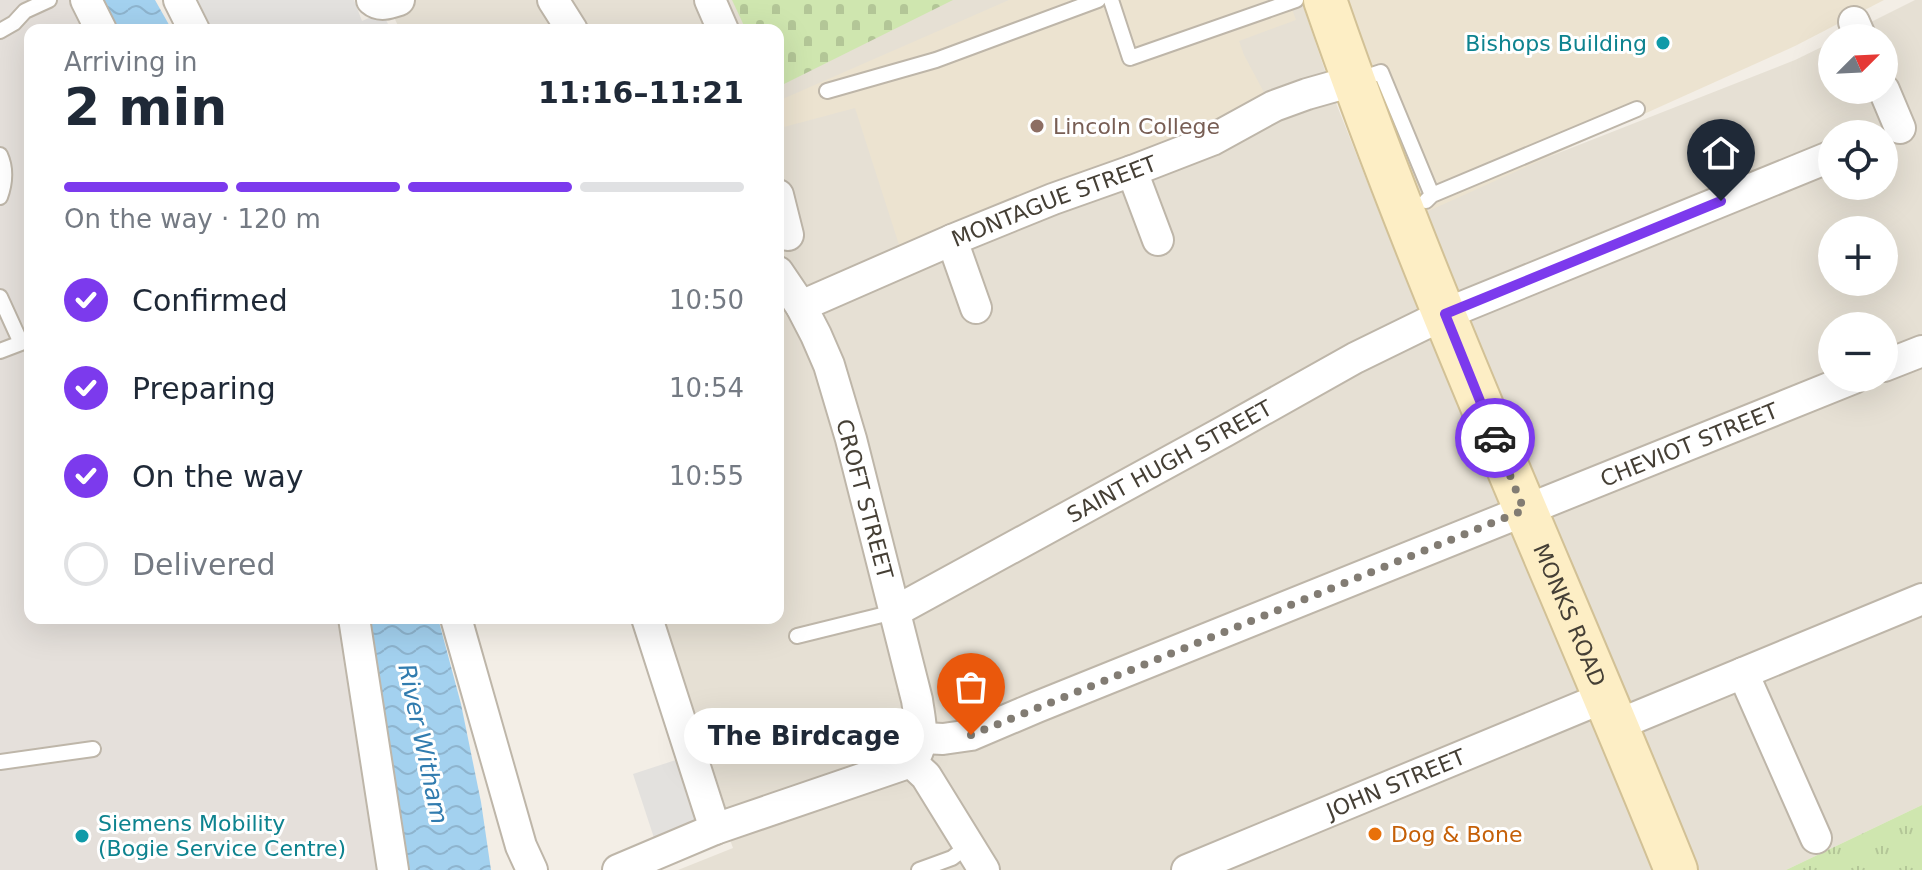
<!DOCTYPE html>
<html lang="en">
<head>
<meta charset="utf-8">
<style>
	body { margin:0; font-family:"DejaVu Sans",sans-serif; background:#f6f6f7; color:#1f2937; height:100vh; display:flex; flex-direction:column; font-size:30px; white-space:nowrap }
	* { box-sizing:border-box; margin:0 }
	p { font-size:26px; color:#747a83 }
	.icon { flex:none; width:44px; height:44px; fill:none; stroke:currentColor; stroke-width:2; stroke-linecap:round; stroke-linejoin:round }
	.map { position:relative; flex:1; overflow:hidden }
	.drawer { position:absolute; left:24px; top:24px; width:760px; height:600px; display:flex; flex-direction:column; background:#fff; border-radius:16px; box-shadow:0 8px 32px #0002 }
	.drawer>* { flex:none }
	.needle { width:52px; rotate:66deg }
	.fabs { position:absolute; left:1818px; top:24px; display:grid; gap:16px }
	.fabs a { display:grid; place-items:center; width:80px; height:80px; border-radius:50%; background:#fff; box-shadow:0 8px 32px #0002; font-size:40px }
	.pin { position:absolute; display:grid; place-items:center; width:68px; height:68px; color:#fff; margin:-82px -34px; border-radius:50% 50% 50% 0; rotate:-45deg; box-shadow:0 0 8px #0007 }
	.pin .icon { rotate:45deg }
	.courier { position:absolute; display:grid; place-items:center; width:80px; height:80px; margin:-40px; border:6px solid #7c3aed; border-radius:50%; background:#fff; color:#222; box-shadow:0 2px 10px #0007 }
	.bubble { position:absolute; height:56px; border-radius:28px; background:#fff; box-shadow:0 8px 32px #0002; font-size:26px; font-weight:700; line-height:56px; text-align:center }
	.head em { font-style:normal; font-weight:700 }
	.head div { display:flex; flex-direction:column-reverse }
	.head { display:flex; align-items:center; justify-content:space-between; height:136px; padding:0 40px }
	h1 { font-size:52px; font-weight:700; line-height:60px }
	.bar { display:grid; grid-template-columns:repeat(4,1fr); gap:12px 8px; align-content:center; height:96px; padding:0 40px }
	.bar i { height:10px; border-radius:6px; background:#e0e1e3 }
	.bar .current { background:#7c3aed }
	.bar p { grid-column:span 4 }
	ol { padding:0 40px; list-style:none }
	li { display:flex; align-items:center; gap:24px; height:88px }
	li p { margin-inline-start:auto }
	li .icon { padding:8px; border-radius:50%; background:#7c3aed; color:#fff; stroke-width:4 }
	li:last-child { color:#747a83 }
	li i { width:44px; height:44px; border:4px solid #e0e1e3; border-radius:50% }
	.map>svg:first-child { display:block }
	.residential { fill:#e6e0d4; fill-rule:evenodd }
	.industrial { fill:#e5e0db }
	.education { fill:#ece3d0 }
	.cemetery { fill:url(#cemetery-stones) }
	.park { fill:url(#park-tufts) }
	.parking { fill:#e3e1de }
	.water { fill:url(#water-waves) }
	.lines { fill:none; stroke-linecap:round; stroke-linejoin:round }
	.service-casing { stroke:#beb6a9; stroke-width:18 }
	.minor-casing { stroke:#beb6a9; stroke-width:34 }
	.secondary-casing { stroke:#d2c196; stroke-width:46 }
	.service { stroke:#fff; stroke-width:14 }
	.minor { stroke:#fff; stroke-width:30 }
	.secondary { stroke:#fdeec5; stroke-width:42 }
	.done { stroke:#827c73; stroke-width:8; stroke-dasharray:0 14.4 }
	.route { stroke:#7c3aed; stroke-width:10 }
	.culture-dot { fill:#0f9aa8; stroke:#fff; stroke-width:3 }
	.education-dot { fill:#8d6e63; stroke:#fff; stroke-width:3 }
	.food-dot { fill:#e8710a; stroke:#fff; stroke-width:3 }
	.labels { text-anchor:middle; stroke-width:6; stroke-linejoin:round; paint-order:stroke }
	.culture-label { font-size:22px; fill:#0d838f; stroke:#fff; text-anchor:end }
	.education-label { font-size:22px; fill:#785e54; stroke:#fff; text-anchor:start }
	.street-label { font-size:22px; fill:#453f35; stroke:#fff }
	.food-label { font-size:22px; fill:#c56008; stroke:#fff; text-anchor:start }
	.water-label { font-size:24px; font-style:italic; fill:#317caf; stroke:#fff }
</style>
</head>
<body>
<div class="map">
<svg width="1922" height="870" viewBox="0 0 1922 870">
	<defs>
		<pattern id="cemetery-stones" width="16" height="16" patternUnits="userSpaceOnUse" patternTransform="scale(2)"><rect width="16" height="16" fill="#cfe6af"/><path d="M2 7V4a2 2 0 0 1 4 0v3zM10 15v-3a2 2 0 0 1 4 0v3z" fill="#b3c697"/></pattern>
		<pattern id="park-tufts" width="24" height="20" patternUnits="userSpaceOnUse" patternTransform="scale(2)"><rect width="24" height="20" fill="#cfe6af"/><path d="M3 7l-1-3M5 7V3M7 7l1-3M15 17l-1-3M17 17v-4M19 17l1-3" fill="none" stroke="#b3c697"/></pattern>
		<pattern id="water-waves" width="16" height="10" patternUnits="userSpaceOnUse" patternTransform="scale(2)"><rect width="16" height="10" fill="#a3d1ef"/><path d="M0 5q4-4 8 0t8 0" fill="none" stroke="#8eb4ce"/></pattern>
	</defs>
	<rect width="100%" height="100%" fill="#f3eee6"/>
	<path class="residential" d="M386 0H1301L1336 103 1383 222 1795 60 1832 42V90H1884V38H1839L1915 0H1922V805L1786 870H678L733 848 649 618H778V30H400ZM1832 134H1884V186H1832ZM1832 230H1884V282H1832ZM1832 326H1884V378H1832Z"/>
	<path class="industrial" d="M0 0H101L115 30H30V618H367L405 870H0Z"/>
	<path class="education" d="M1009 0H1289L1296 20 1239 41 1244 55 1267 98 1218 124 901 251 855 108 784 127 778 113V101Z
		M1339 0H1884L1795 46 1424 213Z"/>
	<path class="cemetery" d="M732 0H953L778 87V30H746Z"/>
	<path class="park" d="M1922 805V870H1786Z"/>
	<path class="parking" d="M198 0H354L362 21 382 12 391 30H212Z
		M685 757 701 804 697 828 657 847 633 774Z"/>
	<path class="water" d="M101 0H155L172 30H115Z
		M367 618H438L461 704 481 802 491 870H405Z"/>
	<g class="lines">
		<g class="service-casing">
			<path id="service" d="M1111 0 1130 58 1296 0
				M0 31 14 23 25 11 49 0
				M1357 80 1381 72 1432 195 1426 201
				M827 91 936 60 1098 0
				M0 155C6 168 5 183 0 197
				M1432 195 1637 109
				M0 297 21 343 0 351
				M797 636 894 612
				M0 762 93 749
				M919 870 952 858 969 845"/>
		</g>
		<g class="minor-casing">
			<g id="minor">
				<path d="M86 0 101 30"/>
				<path d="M179 0 194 30"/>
				<path d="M372 0C380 7 390 3 399 0"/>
				<path d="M553 0 572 30"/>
				<path d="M710 0 723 30"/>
				<path d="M1854 22 1861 38"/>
				<path d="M1884 90 1900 128"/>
				<path d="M1132 171 1158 240"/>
				<path d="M778 195 788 235"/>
				<path d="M952 240 976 308"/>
				<path id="s1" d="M801 306 952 240 1053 199 1132 171 1212 140 1274 106 1307 94 1353 81"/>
				<path d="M1884 366 1922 351"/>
				<path id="s2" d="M894 612 1225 431 1355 358 1445 314 1832 156"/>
				<path d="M354 618 393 870"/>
				<path d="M456 618 521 846 532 870"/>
				<path d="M647 618 715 829"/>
				<path d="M1743 673 1816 838"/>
				<path d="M1617 725 1922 599"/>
				<path id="s3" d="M922 738 943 739 971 735 1037 707 1854 378"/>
				<path d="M911 762 926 776 984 870"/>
				<path d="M618 870 715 829 911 762C927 744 920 722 917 700L851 439 829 365 816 335 801 306 778 272"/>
				<path id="s4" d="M1187 870 1605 697"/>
			</g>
		</g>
		<g class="secondary-casing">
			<g id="secondary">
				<path id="s5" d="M1325 0C1427 296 1559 580 1676 870"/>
			</g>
		</g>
		<use href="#service" class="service"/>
		<use href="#minor" class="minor"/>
		<use href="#secondary" class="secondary"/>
	</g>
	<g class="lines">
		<path class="done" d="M971 735 1524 510 1495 438"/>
		<path class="route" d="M1495 438 1445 314 1721 201"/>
	</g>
	<g class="culture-dot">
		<circle cx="1663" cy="43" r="8"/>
		<circle cx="82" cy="836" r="8"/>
	</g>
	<circle class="education-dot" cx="1037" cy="126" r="8"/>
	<circle class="food-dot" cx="1375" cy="834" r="8"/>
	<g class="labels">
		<g class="culture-label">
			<text x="1647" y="51">Bishops Building</text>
			<text x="98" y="831" text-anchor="start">Siemens Mobility<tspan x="98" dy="25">(Bogie Service Centre)</tspan></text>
		</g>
		<g class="education-label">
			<text x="1053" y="134">Lincoln College</text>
		</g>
		<g class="street-label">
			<text dy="8" stroke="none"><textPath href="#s1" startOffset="274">MONTAGUE STREET</textPath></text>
			<text dy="8" stroke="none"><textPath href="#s3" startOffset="824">CHEVIOT STREET</textPath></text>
			<text dy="8" stroke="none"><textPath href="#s2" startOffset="314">SAINT HUGH STREET</textPath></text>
			<text transform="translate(865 499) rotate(75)" y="8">CROFT STREET</text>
			<text dy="8" stroke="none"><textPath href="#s5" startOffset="662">MONKS ROAD</textPath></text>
			<text dy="8" stroke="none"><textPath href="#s4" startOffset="226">JOHN STREET</textPath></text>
		</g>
		<g class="food-label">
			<text x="1391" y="842">Dog &amp; Bone</text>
		</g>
		<g class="water-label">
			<text transform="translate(423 744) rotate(78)" y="8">River Witham</text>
		</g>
	</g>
</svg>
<div class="fabs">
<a><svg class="needle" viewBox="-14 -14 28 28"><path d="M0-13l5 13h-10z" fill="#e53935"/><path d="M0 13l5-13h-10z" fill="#747a83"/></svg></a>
<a><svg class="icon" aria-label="locate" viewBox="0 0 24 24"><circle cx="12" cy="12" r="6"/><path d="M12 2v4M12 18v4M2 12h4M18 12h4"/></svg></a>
<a>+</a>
<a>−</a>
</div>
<div class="pin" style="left:971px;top:735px;background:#ea580c"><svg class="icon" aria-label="bag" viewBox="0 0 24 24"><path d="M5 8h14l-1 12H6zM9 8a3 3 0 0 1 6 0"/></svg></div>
<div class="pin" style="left:1721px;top:201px;background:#1f2937"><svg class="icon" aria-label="home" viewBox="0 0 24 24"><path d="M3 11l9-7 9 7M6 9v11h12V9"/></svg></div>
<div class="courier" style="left:1495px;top:438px"><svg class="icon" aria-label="car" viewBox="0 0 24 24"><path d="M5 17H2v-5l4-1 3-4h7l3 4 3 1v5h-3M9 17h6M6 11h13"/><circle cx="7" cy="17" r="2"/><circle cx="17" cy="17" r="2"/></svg></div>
<div class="bubble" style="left:684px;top:708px;width:240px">The Birdcage</div>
<section class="drawer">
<div class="head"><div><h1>2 min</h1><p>Arriving in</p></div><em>11:16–11:21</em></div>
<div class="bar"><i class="current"></i><i class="current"></i><i class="current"></i><i></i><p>On the way · 120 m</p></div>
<ol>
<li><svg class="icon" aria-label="check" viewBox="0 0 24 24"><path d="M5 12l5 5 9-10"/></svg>Confirmed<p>10:50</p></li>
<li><svg class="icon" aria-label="check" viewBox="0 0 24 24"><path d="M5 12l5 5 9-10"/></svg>Preparing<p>10:54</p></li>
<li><svg class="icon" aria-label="check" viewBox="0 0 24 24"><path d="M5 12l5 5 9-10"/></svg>On the way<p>10:55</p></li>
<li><i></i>Delivered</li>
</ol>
</section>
</div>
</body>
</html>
